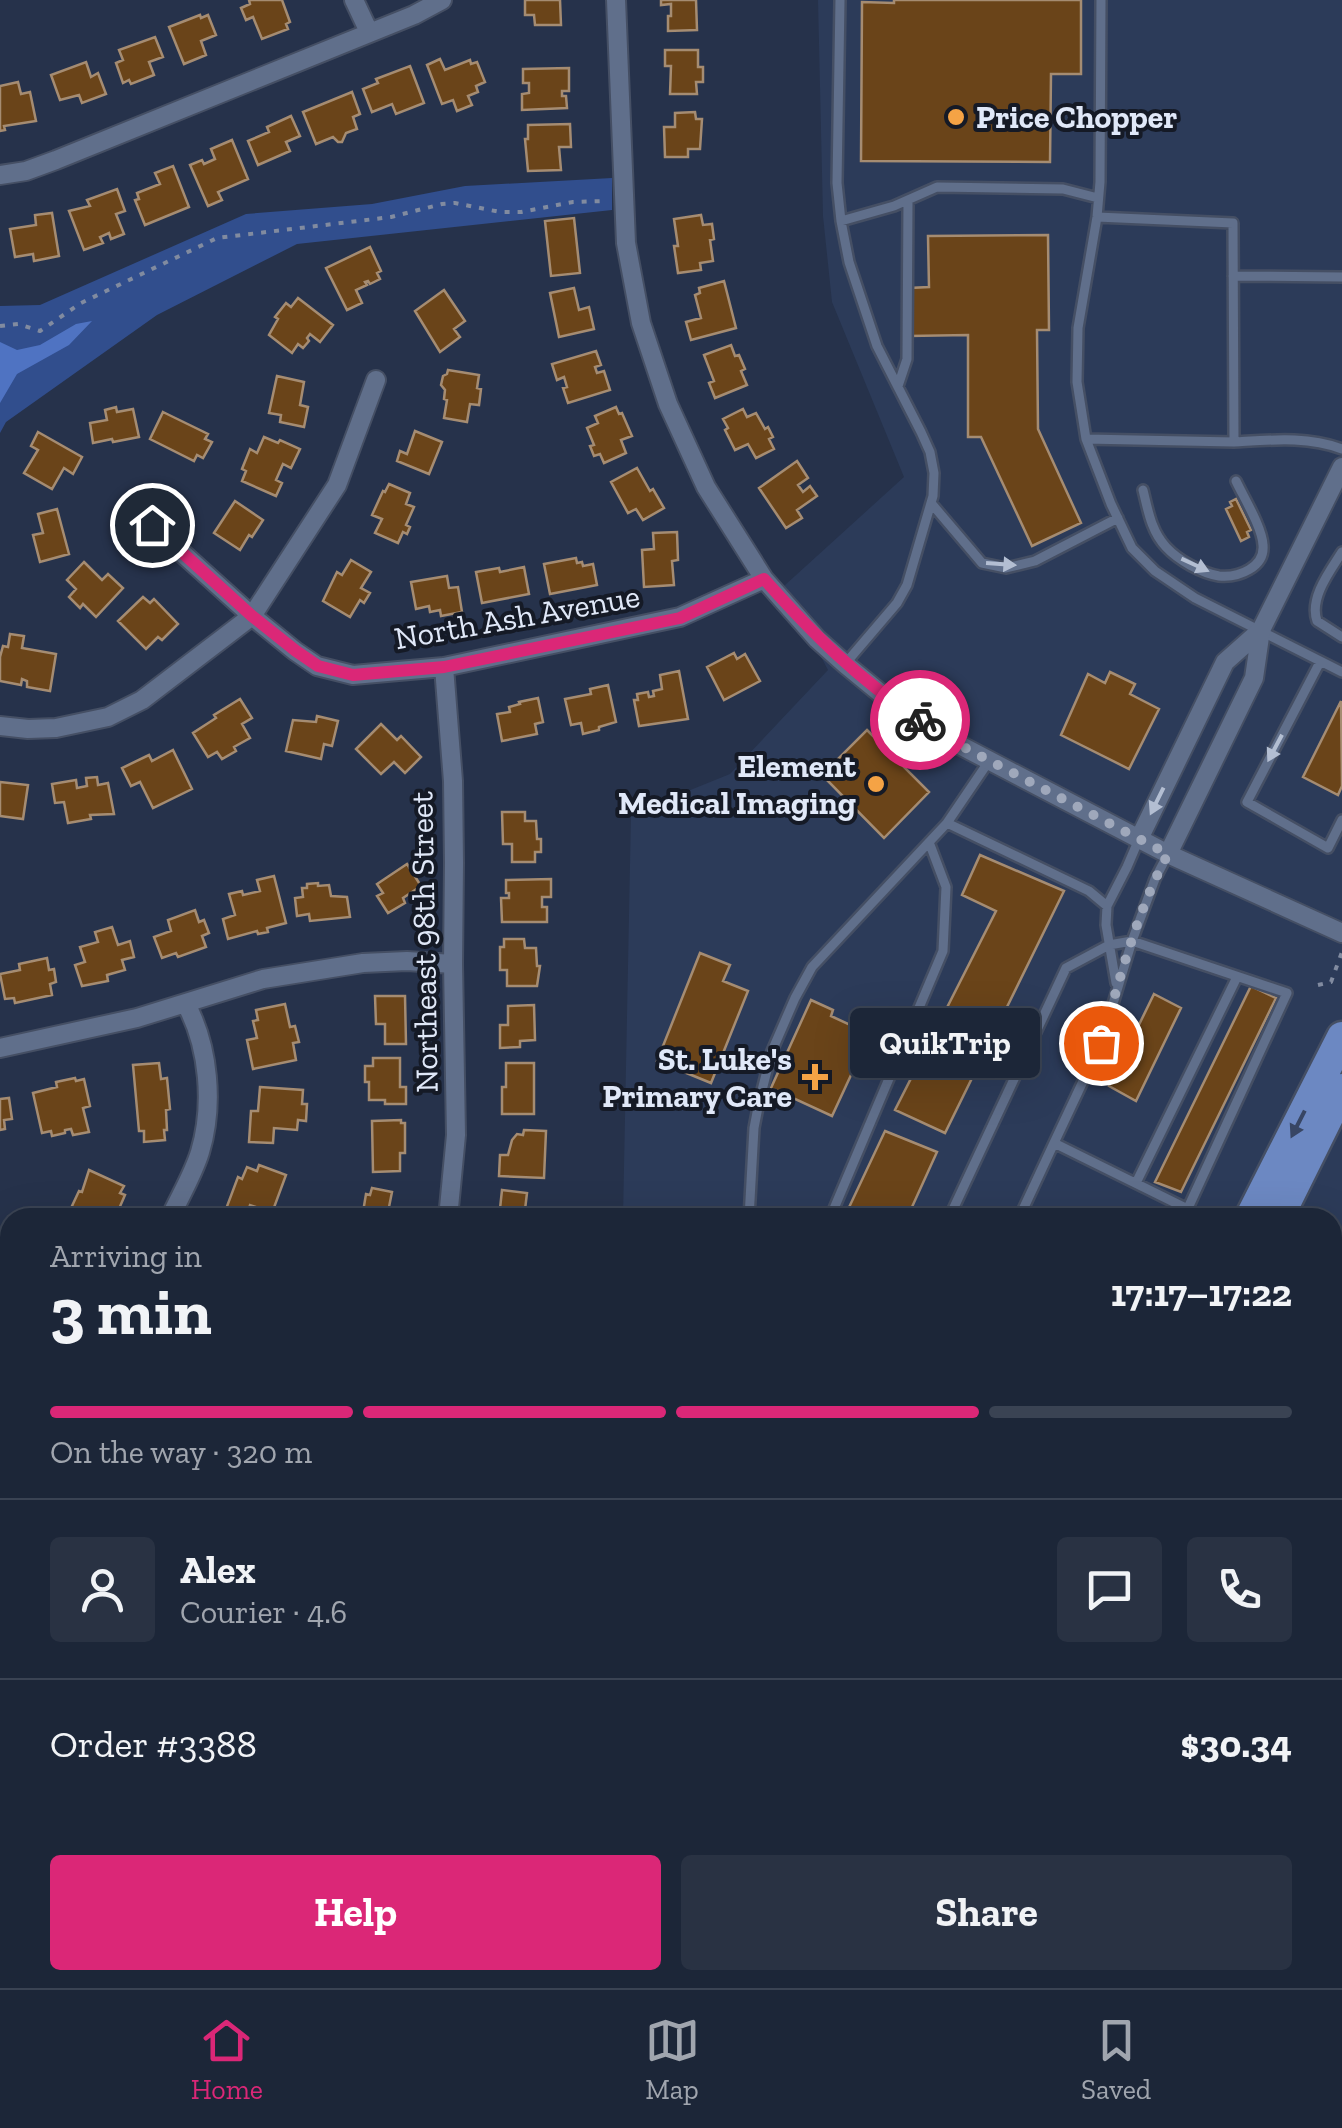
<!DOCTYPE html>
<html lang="en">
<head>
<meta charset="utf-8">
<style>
	body { margin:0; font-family:"Zilla Slab",serif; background:#293243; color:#f1f3f6; height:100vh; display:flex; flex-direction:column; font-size:38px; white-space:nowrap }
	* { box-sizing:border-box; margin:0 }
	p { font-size:32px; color:#a0a5ae }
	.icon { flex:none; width:55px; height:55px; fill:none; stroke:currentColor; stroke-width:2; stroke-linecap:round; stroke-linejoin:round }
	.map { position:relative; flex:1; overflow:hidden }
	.side { position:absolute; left:0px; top:1208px; width:1342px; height:782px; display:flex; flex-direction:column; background:#1c2638; border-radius:30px 30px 0 0; box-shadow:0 10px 40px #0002,0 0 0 2px #3a4353 }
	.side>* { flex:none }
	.pin { position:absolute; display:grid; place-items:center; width:85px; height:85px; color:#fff; margin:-42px; border:5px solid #fff; border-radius:50%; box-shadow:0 2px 10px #0007 }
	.courier { position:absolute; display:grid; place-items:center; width:100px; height:100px; margin:-50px; border:8px solid #db2777; border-radius:50%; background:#fff; color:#222; box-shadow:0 2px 12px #0007 }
	.bubble { position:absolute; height:70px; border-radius:10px; background:#1c2638; box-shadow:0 10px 40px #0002,0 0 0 2px #3a4353; font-size:32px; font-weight:700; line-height:70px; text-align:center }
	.overview em { font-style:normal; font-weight:700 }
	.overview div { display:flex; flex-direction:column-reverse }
	.overview { display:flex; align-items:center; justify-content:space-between; height:170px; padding:0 50px }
	h1 { font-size:65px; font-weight:700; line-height:75px }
	.bar { display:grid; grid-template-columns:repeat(4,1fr); gap:15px 10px; align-content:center; height:120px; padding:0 50px }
	.bar i { height:12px; border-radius:8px; background:#3a4353 }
	.bar .current { background:#db2777 }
	.bar p { grid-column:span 4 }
	.line { display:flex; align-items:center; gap:25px; padding:0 50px; border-top:2px solid #3a4353 }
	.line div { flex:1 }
	.round { display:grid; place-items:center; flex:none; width:105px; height:105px; border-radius:10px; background:#293243 }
	.action { display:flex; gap:20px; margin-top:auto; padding:20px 50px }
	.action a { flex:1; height:115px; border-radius:10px; background:#db2777; color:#fff; font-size:40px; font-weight:700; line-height:115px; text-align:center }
	.action a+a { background:#293243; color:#f1f3f6 }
	.tab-bar { display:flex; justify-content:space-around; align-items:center; height:140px; border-top:2px solid #3a4353; background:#1c2638; font-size:28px; color:#a0a5ae }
	.tab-bar a { display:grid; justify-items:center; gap:5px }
	.tab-bar .current { color:#db2777 }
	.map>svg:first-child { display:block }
	.built { fill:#2c3b59 }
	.green { fill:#314e8d }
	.water { fill:#4f73c2 }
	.building { fill:#6a4419; stroke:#a58c72; stroke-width:2.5 }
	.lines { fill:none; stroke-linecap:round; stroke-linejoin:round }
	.service-casing { stroke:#454f64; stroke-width:14 }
	.minor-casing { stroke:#454f64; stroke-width:22 }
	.primary-casing { stroke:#454f64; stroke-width:35 }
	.path { stroke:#818ba0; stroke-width:4; stroke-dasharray:5 8; stroke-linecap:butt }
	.service { stroke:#606f8b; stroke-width:9 }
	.minor { stroke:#606f8b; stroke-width:18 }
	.primary { stroke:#6c88c2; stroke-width:30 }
	.oneway { fill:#b3bed2 }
	.oneway2 { fill:#384664 }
	.done { stroke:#9fa8bb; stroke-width:10; stroke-dasharray:0 18 }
	.route { stroke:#db2777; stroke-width:12 }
	.poi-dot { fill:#f5a345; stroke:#151a26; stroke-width:4 }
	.labels { text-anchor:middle; stroke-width:8; stroke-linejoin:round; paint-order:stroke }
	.poi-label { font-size:32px; font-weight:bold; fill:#e0e8f8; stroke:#151a26; text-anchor:end }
	.street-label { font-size:32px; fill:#e0e8f8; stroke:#151a26 }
</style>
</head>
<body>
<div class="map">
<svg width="1342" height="1988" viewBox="0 0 1342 1988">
	<rect width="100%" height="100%" fill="#26324b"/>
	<path class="built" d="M818 0H1342V1734H1332V1218H623L631 814 730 774 828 670 784 586 904 477 832 302 823 216Z"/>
	<path class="green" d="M612 178V210L297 244 157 315 6 422 0 433V306L40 305 246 214 372 204 465 186Z"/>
	<path class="water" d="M92 321 69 345 17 374 0 403V342L17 350 40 345 76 324Z"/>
	<path class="building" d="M249 0H282L290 22 286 24 288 29 262 39 253 17 246 20 241 8 250 4Z
		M525 0H560L561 25H535L534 15H525Z
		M661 0H696L697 30 668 31V16H671V4L661 5Z
		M894 0H1081V74H1051L1050 162 861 161 862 2 894 3Z
		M200 15 201 18 208 15 216 35 201 41 206 55 184 64 169 27Z
		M155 37 163 57 149 62 154 75 131 84 129 80 123 83 116 63 123 60 119 50Z
		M665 50H698V67H703V82H696L697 94H670L671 66H665Z
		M440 59 445 70 470 60 471 64 477 62 485 82 476 86 478 92 468 96 472 105 457 111 453 100 442 104 427 65Z
		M86 62 91 77 98 73 106 94 82 103 79 95 60 100 51 75Z
		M410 66 424 103 396 114 392 104 372 112 363 89 378 83 376 79Z
		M569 68V91H562V96H566L567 108 522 110V94L529 93V83H523V69Z
		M18 82 21 94 30 92 36 121 4 126 5 130 0 131V86Z
		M352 92 360 114 353 117 357 129 346 133 342 142H338L333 137 316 144 303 112Z
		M695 112 696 119H702L700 149H688V157H665L664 127H675V113Z
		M291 116 300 136 286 142 290 151 258 165 248 141 269 132 267 127Z
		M570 124 571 147H559L561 170 528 171 525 139H528V125Z
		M232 140 248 179 218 192 222 200 208 206 190 165 202 160 204 164 215 159 211 149Z
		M173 166 189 207 145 225 135 200 139 199 137 193 160 184 155 173Z
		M117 189 125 211 116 214 124 234 111 239 109 233 100 237 103 243 84 250 69 211 90 206 87 200Z
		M52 213 59 256 34 261 33 254 15 257 10 229 36 225 35 215Z
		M701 215 703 225 712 224 714 239 710 240 713 261 700 263 701 270 678 273 674 246H678L674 219Z
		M574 218 580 273 551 276 545 221Z
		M1048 235 1049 330H1037L1038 429 1081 523 1032 546 981 437H968V335L909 336V288L929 287 928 236Z
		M370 247 381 271 377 273 380 279 370 284 368 281 365 282 367 285 356 290 362 303 347 310 326 268Z
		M724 281 736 328 691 340 686 322 701 318 695 295 700 293 699 288Z
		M574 288 579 310 589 307 594 329 559 337 550 293Z
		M444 290 465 321 454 329 460 337 440 352 415 311Z
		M298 298 333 325 320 342 310 334 307 338 309 341 303 348 298 344 292 353 269 335 278 319 275 317 286 303 291 307Z
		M731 345 735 356 739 355 745 369 741 371 747 385 715 398 709 383 714 381 704 355Z
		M596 351 601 365 595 367 597 373 604 371 610 390 568 403 563 388 567 387 564 377 557 380 552 364Z
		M448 370 479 375 477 388 481 389 479 405 470 404 467 422 444 418 447 400 444 399 445 390 441 385 443 376 447 374Z
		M277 376 304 382 300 405 308 407 304 427 280 422 281 415 269 413Z
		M116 407 117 412 133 409 139 437 113 442 112 439 93 443 90 423 107 420 105 410Z
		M616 407 619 414 622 413 632 436 621 440 626 453 604 463 600 454 594 456 590 446 594 445 587 428 598 423 595 416Z
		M743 409 747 417 756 413 765 429 768 427 773 437 769 439 774 449 756 458 748 444 735 450 725 430 728 428 723 419Z
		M163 412 208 434 205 439 212 442 203 458 197 455 194 461 150 439Z
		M415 431 442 442 429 474 397 461 400 451 407 454Z
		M38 432 82 457 73 474 64 468 52 489 24 473 38 450 31 446Z
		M264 437 278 443 280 440 300 449 291 468 283 464 276 480 282 483 276 496 242 481 246 471 242 469 250 449 257 453Z
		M797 461 808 478 798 485 803 492 810 486 817 496 797 510 802 518 786 528 759 488Z
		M637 468 650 491 653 489 664 508 643 520 636 509 628 513 611 482Z
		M389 484 410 493 406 504 414 507 406 525 410 527 407 534 403 532 398 543 375 533 382 519 372 515 383 491 385 492Z
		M1236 499 1251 530 1247 532 1249 537 1241 541 1226 509 1232 506 1230 502Z
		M235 501 263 520 252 537 249 535 240 550 214 533Z
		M57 509 69 554 40 562 33 535 43 533 38 514Z
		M677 532 678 560 672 561 674 585 644 587 642 550 654 549 653 533Z
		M576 558 577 563 582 562 583 566 593 564 597 585 550 594 544 564Z
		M351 560 371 572 361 588 370 593 364 603 360 600 350 617 323 601 337 572 342 575Z
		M84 562 102 580 108 574 123 588 96 617 83 604 80 608 69 597 76 589 67 580Z
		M524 567 529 594 482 603 476 572 499 568 500 572Z
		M447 576 449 588 458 587 462 612 441 616 440 610 430 612 429 606 416 609 411 582Z
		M143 597 150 603 154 599 178 624 162 640 158 637 146 649 118 621Z
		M10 634 24 636 22 648 56 654 50 691 27 687V681L22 679 21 685 0 681V657L3 646 8 647Z
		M734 653 737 659 745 654 760 681 724 700 707 667Z
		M679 671 688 719 639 726 634 700H638L637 694 648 692 649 697 654 696 653 691 662 689 660 675Z
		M1110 672 1135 684 1130 694 1159 709 1129 769 1061 735 1088 674 1105 683Z
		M608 685 616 722 599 727V730L583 734 581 723 571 725 565 699 591 694 590 689Z
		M538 698 543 722 535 724 537 734 502 741 497 714 510 712 509 707 520 704 519 702Z
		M240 699 252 718 242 724 250 738 234 747 236 751 222 759 217 752 208 757 193 733 216 718 214 715Z
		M1341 701 1342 786 1338 795 1303 777Z
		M317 716 338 721 332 746 324 744 321 759 286 751 293 720 316 722Z
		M381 724 397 740 401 736 421 757 405 773 394 762 381 774 356 749Z
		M867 730 929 792 884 838 822 775Z
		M173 750 192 789 153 808 140 782 131 786 122 768 149 755 152 761Z
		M97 777 98 785 108 783 114 814 90 815 91 819 68 823 64 802 55 803 52 784 76 780 77 788 87 786 86 778Z
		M0 782 28 785 23 819 0 816Z
		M502 812H525V821H536L537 839H541V852H535V862H512V844H503Z
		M980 855 1064 891 945 1133 895 1110 996 911 962 895Z
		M407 864 421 886 403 898 405 903 388 913 377 896 383 893 377 884Z
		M274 876 286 923 267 928 268 932 258 934 257 931 228 939 223 919 235 915 229 894 242 891 243 895 260 891 257 880Z
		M551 879V897H542V907H547V922H502L501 898H509V893H506V880Z
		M318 883V886L329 885 331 896 347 897 350 917 310 921 309 914 297 916 295 898 303 897 302 888H307V884Z
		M195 910 199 922 204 920 209 933 202 936 206 947 178 957 176 953 162 958 154 937 171 931 168 920Z
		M112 927 118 945 130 941 134 957 122 960 125 970 107 975 108 981 82 986 75 965 85 962 80 947 98 942 95 932Z
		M504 939H524L525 948H536L537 966H540L537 986H507V970H500V947H504Z
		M700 953 730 965 723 981 748 991 711 1083 657 1061Z
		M47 958 49 970 54 969 56 982 50 984 52 995 15 1003 14 998 5 999 0 974 20 970 19 964Z
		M1251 986 1276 998 1181 1192 1155 1182Z
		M1154 994 1181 1008 1136 1101 1109 1086Z
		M375 996H405L406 1044H385V1024H376Z
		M811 1000 833 1010 831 1016 870 1034 832 1116 771 1088Z
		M285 1004 290 1027 295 1026 299 1042 293 1043 296 1060 253 1069 247 1040 257 1038 253 1021 258 1020 256 1010Z
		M534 1005 535 1040 520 1041V1047L500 1048V1025H508V1006Z
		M373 1058H400V1087H406V1104H385V1100H369V1082H365V1066H373Z
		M159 1063 161 1079 167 1078 170 1109 166 1110 167 1130H164L165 1140 144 1142V1131H139L133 1065Z
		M506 1063H534V1114H502V1087H506Z
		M75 1078 76 1081 84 1079 90 1106 83 1108 89 1132 73 1135 71 1129 65 1130V1133L52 1136 51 1131 42 1133 33 1093 57 1087 56 1082Z
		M260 1087 303 1090 302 1104H307L306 1121 298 1120 297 1130 274 1128 273 1143 249 1142 251 1111H258Z
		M9 1098 12 1119 4 1120 5 1129 0 1130V1099Z
		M401 1120V1123H405V1153H400V1171L373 1172 372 1121Z
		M524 1130 546 1131 544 1178 499 1176 500 1155H508L512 1140 517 1134 523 1135Z
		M885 1131 937 1152 907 1218H844Z
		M259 1165 286 1175 272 1213 250 1205 246 1217 226 1209 238 1177 242 1179 247 1167 257 1171Z
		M89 1170 124 1186 120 1193 125 1195 115 1218H70L74 1208 72 1206 79 1191 82 1192Z
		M372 1188 392 1192 389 1207 400 1209 398 1218H362L366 1194 370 1195Z
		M502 1190 527 1193 524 1218H499Z
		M1332 1275 1342 1281V1336L1332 1331Z
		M1335 1415 1342 1418V1480L1332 1475V1419Z
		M1332 1490 1342 1495V1515L1332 1533Z
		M1332 1582H1342V1668H1332Z
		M1332 1815H1342V1847H1332Z
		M195 1980H217L214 1987 207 1984 206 1986Z
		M274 1980H296L295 1988H273Z
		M305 1980H330L329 1988H305Z
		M339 1980H363V1988H339Z
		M372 1980H396L395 1988H372Z
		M405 1980H428L427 1988H405Z
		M438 1980H462V1988H438Z
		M469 1980H493V1988H469Z
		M503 1980H526L527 1988H503Z
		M538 1980H562V1988H538Z
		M574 1980H598V1988H574Z
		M611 1980H634L635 1988H611Z
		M656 1980H679V1988H655Z
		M769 1980H804L802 1986 806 1987 766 1988Z
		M1076 1980H1114L1120 1983 1118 1988H1072Z
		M1273 1980H1328L1330 1988H1275Z"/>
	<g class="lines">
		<g class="service-casing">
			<path id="service" d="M840 0 837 183 841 221 849 262 877 346 921 432 930 452 934 473 933 496 907 585 897 603 845 664
				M1101 0 1100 182 1097 217 1078 328 1077 382 1086 439 1111 504 1132 548 1155 571 1195 598 1342 672
				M841 221 894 206 937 187 1063 189 1098 198
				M1233 276 1342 277
				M898 386 907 359 908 200
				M1086 439 1234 442 1233 223 1097 217
				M1234 442C1271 440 1307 436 1342 449
				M1143 490C1148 510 1151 531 1166 547 1178 560 1201 573 1219 576 1239 578 1265 567 1263 545 1262 527 1244 498 1236 481
				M931 503 982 563 1006 568 1035 561 1118 518
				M1342 552C1330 571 1309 598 1317 621L1342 637
				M1320 662 1247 802 1328 848 1342 820
				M989 761 947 823 1089 891 1107 906
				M1168 854 1155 879 1132 941 1101 1043 1054 1143 1206 1218
				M1116 983 1106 925 1107 906 1127 867 1139 839
				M1136 1183 1237 977
				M749 1218 754 1128 759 1102 772 1051 795 998 812 967 947 823
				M830 1218 943 951 946 887 929 842
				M949 1218 1066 968 1109 945 1132 941 1287 993 1188 1208
				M1019 1218 1054 1143
				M1332 1366 1342 1371
				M1332 1708 1342 1709"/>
		</g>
		<g class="minor-casing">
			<path id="minor" d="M354 0 369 32
				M616 0 626 243 641 323 668 404 706 487 764 579 817 639 845 664 884 696 950 740 1168 854 1342 933
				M0 175 26 171 56 160 414 15 442 0
				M129 505 252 616 295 651 317 666 353 675 444 667 680 617 764 579
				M444 667 453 781 454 863 453 964 456 1135 448 1218
				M0 726 28 729 56 728 108 717 142 700 252 616 337 485 376 380
				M1139 839 1225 662 1261 630
				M1168 854 1254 678 1261 630 1342 467
				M0 1048 137 1018 263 979 363 963 407 961 453 964
				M170 1218C180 1196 193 1175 200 1152 214 1105 209 1047 186 1004
				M0 1364H10
				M0 1864 10 1846
				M1332 1904 1342 1903
				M0 1939 10 1943
				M92 1980 108 1988
				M717 1988 718 1980
				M1178 1988 1184 1980"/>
		</g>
		<g class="primary-casing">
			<path id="primary" d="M1250 1218 1342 1037
				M1278 1218 1342 1089
				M941 1988 944 1980"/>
		</g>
		<path class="path" d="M0 326 18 324 40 331 81 303 217 238 391 217 442 204 455 203 500 212H521L573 202 605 201
			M1318 985 1331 982 1342 952"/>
		<use href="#service" class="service"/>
		<use href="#minor" class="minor"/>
		<use href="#primary" class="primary"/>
	</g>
	<defs><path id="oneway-solid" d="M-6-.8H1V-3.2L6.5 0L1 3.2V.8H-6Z" transform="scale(2.5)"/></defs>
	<g class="oneway">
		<use href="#oneway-solid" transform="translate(1001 564) rotate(4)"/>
		<use href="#oneway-solid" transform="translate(1195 565) rotate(25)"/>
		<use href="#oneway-solid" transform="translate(1275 748) rotate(118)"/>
		<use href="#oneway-solid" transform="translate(1157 801) rotate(116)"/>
	</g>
	<use class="oneway2" href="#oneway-solid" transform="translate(1298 1124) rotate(117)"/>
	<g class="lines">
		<path class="done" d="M920 720 950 740 1168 854C1136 913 1120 979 1101 1043"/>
		<path class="route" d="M152 525 252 616 296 651 318 666 353 675 444 667 680 618 764 579C813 634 858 679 920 720"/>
	</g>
	<g class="poi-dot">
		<circle cx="956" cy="117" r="10"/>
		<circle cx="876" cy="784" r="10"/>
		<path d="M810 1062h10v10h10v10h-10v10h-10v-10h-10v-10h10z"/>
	</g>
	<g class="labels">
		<g class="poi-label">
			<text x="976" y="128" text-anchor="start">Price Chopper</text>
			<text x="856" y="777">Element<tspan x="856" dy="37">Medical Imaging</tspan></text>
			<text x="792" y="1070">St. Luke's<tspan x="792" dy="37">Primary Care</tspan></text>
		</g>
		<g class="street-label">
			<text transform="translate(517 617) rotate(-10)" y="11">North Ash Avenue</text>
			<text transform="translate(424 942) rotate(-91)" y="11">Northeast 98th Street</text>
		</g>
	</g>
</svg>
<div class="pin" style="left:1101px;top:1043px;background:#ea580c"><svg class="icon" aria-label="bag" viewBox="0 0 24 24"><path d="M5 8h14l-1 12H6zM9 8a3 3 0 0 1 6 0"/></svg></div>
<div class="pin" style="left:152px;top:525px;background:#1f2937"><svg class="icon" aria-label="home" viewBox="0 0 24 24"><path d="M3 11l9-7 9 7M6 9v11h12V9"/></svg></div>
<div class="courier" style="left:920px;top:720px"><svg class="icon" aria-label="bike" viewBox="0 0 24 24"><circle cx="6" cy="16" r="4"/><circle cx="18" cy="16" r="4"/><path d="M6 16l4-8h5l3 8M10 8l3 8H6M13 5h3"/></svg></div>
<div class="bubble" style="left:850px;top:1008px;width:190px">QuikTrip</div>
<section class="side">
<div class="overview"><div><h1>3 min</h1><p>Arriving in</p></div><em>17:17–17:22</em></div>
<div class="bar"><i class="current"></i><i class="current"></i><i class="current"></i><i></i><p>On the way · 320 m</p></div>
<div class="line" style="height:180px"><a class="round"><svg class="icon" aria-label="person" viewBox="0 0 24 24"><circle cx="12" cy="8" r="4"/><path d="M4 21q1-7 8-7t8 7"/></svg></a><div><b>Alex</b><p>Courier · 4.6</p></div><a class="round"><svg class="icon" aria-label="chat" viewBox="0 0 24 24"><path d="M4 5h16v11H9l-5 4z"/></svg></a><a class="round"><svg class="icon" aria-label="phone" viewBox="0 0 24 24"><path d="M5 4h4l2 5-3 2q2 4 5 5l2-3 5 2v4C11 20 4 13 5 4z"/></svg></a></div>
<div class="line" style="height:130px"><div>Order #3388</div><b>$30.34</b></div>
<div class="action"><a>Help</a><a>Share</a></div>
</section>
</div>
<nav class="tab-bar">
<a class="current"><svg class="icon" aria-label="home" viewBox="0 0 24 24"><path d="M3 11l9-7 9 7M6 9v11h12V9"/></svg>Home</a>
<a><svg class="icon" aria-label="map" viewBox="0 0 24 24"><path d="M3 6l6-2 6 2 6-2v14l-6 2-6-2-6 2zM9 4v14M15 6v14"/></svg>Map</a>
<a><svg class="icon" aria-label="saved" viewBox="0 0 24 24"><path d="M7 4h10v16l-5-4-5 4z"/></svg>Saved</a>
</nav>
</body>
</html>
